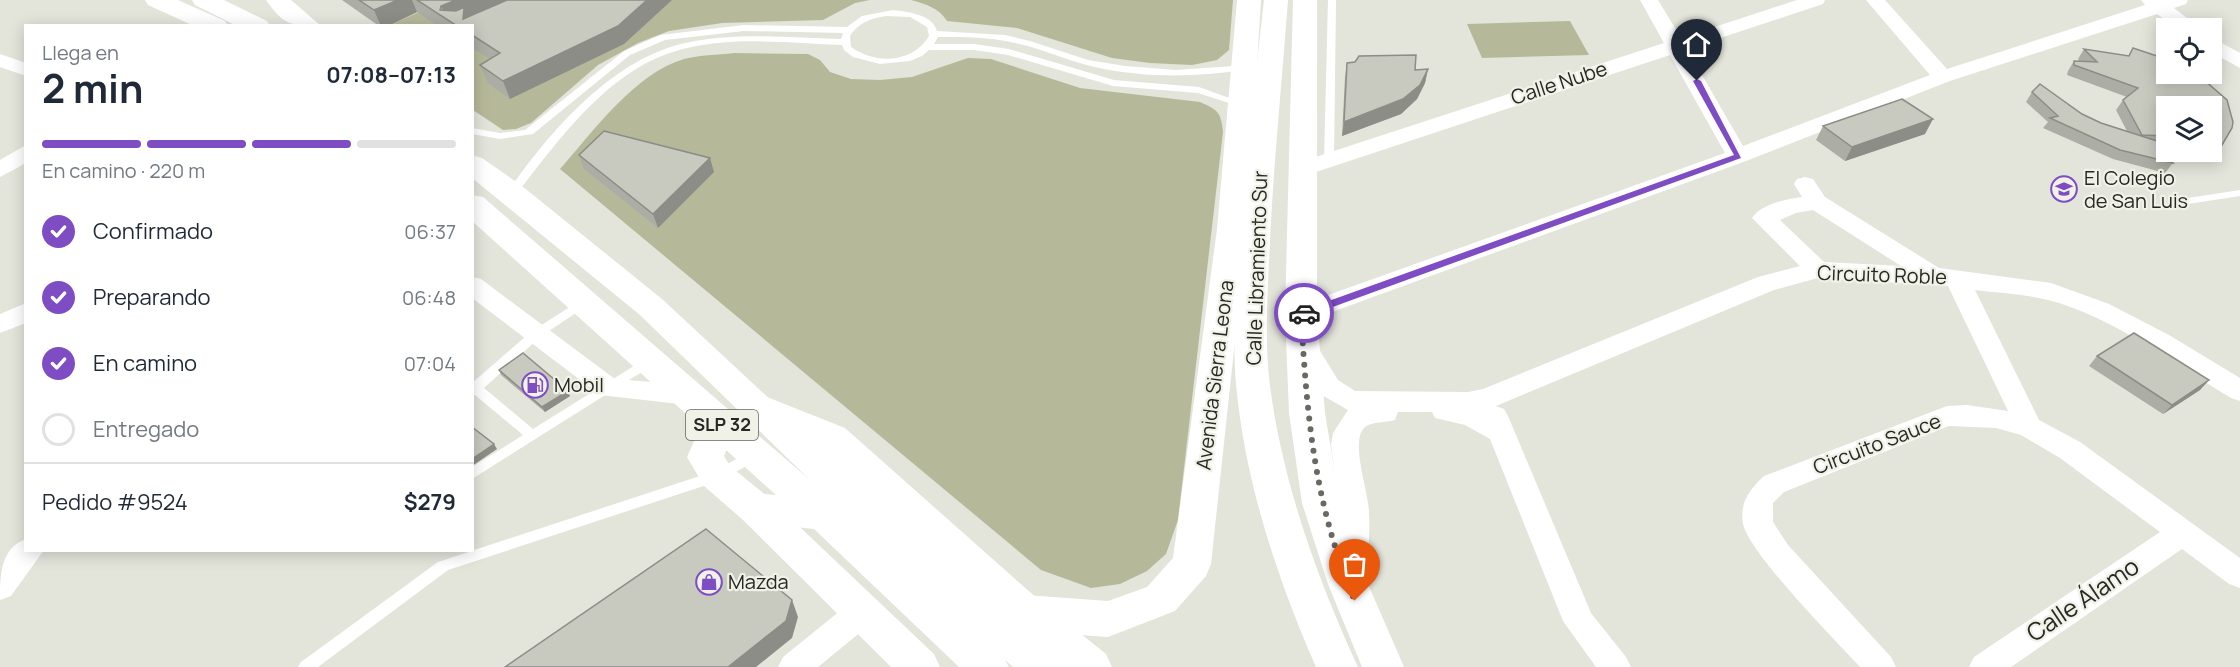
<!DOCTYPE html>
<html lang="es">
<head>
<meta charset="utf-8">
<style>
	body { margin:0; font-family:Manrope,sans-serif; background:#f2f2f3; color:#1f2937; height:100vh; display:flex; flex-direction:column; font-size:22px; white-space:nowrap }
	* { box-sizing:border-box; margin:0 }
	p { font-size:20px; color:#747a83 }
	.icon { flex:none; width:33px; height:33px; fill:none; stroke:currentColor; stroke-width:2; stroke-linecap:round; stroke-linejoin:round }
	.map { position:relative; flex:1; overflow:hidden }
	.side { position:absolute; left:24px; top:24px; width:450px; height:528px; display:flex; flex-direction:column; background:#fff; border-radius:0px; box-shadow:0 3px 15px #0003 }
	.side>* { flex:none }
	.controls { position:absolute; left:2156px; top:18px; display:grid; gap:12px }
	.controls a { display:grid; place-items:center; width:66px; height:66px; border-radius:0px; background:#fff; box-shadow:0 3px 15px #0003; font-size:30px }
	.pin { position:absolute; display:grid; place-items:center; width:51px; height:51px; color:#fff; margin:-62px -26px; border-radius:50% 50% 50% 0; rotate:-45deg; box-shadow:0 0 6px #0007 }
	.pin .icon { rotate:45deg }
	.courier { position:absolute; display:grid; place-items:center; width:60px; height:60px; margin:-30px; border:4px solid #7e4cc3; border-radius:50%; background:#fff; color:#222; box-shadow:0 2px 8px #0007 }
	.overview em { font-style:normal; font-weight:700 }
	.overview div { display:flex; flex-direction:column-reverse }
	.overview { display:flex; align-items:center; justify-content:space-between; height:102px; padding:0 18px }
	h1 { font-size:39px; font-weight:700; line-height:45px }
	.bar { display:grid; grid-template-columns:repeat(4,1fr); gap:9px 6px; align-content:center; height:72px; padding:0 18px }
	.bar i { height:8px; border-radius:4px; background:#e0e1e3 }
	.bar .active { background:#7e4cc3 }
	.bar p { grid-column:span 4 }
	.line { display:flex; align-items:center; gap:15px; padding:0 18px; border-top:2px solid #e0e1e3 }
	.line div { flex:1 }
	ol { padding:0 18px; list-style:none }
	li { display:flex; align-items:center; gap:18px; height:66px }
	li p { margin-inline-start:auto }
	li .icon { padding:6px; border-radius:50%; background:#7e4cc3; color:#fff; stroke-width:4 }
	li:last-child { color:#747a83 }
	li i { width:33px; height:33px; border:3px solid #e0e1e3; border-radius:50% }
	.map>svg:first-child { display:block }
	.green { fill:#b6b999 }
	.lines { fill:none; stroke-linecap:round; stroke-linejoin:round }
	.lane { fill:#fff; fill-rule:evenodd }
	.street { fill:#fff; fill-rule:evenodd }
	.secondary { fill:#fff; fill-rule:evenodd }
	.primary { fill:#fff; fill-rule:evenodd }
	.highway { fill:#fff; fill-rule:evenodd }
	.wall { fill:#acada4 }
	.shaded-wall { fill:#8c8d86 }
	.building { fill:#c8c9bf; stroke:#8c8d86; stroke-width:1.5 }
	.route { fill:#7e4cc3 }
	.done { stroke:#696963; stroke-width:6; stroke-dasharray:0 10.8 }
	.labels { text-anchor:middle; stroke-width:4.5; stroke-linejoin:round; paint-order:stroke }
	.shield { fill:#f0f1e7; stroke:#63645e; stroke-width:1.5 }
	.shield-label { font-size:18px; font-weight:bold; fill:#272723 }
	.street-label { font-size:20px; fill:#272723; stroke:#f0f1e7 }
	.poi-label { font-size:20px; fill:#272723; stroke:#f0f1e7; text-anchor:start }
	.near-street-label { font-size:24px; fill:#272723; stroke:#f0f1e7 }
</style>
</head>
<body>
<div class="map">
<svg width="2240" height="667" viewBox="0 0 2240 667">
	<rect width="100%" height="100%" fill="#e3e4da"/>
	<path class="green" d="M445 0H870L855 3 823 20 722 23 669 31 638 43 598 65 531 123 516 129 503 130 473 110 472 26H388Z
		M911 0H1233L1229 50 1217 60 1192 65 1150 63 1112 58 1017 28 947 21C939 8 926 4 911 0Z
		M1570 21 1589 55 1482 58 1467 24Z
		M734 53 808 54 820 60 830 72 851 79 880 80 912 77 968 58 991 59 1080 88 1200 102C1218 110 1221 112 1223 132L1178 520 1166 554 1147 571 1120 584 1091 588 1041 570 560 169C592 133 635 73 684 59 699 55 718 55 734 53Z"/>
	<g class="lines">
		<path class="lane" d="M1328 0H1336L1334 159 1329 162 1324 159Z
			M893 10C908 12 932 14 937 31L1005 35 1030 41 1088 60 1125 66 1176 70 1247 65 1249 67 1244 70C1196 77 1146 78 1099 68 1070 62 1044 49 1015 43 990 37 964 37 938 37L934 44H974L1009 49 1114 80 1199 87 1246 104 1241 107 1198 93 1113 86 1008 55 974 50H929L922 56 910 61 880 64 853 57 844 50 842 45C787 43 726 35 673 52 607 72 556 143 516 195H508L507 193C549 132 614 56 690 42 739 32 791 38 841 39L843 33 744 31 665 40 630 55 533 134 500 139 472 134V128L500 133 525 130 624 51 660 35 744 25 847 27 862 16ZM886 16 910 17 927 27 929 36C913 63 876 65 851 47L850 36C858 23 871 18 886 16Z
			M2240 190V196L2188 204 2183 201 2188 198Z
			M584 298 588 299 590 302 588 305 540 337 484 388 533 429 645 359H653L655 362 653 365 472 479V467L523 435 475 395 472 396V383L532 331Z
			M755 449 760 450 762 454 760 458 722 480 448 570 318 667H298L301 662 438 562 712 472Z"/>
		<path class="street" d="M1640 0H1658L1681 38 1797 0H1825L1823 4 1687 49 1743 146 1930 75 1866 0H1885L1947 69 2145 5 2141 0H2188L2186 4 2174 8 2200 28H2178L2157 14 1950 81 1746 161 1310 320 1301 323 1292 320 1288 314 1292 308 1725 153 1670 55 1310 174H1294L1291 169 1294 164 1664 43Z
			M2211 37 2240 53V68L2211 52Z
			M0 54 26 63V76L0 67Z
			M26 145V163L0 177V160Z
			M1805 177 1813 179 1825 197 1939 268 2051 283 2109 304 2169 335 2240 378V401L2231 398C2175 364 2111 316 2048 300 2024 294 1999 293 1975 290L2039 420 2080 442 2240 558V588L2229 584 2182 549 2011 667H1969L1974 657 2160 532 2060 458 2021 435 1996 428 1949 426 1784 492 1773 503V522L1788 545 1891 657 1896 667H1860C1835 640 1750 554 1743 524 1739 503 1750 489 1764 476L1947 406 1967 405 2008 411 1948 286 1818 278 1774 290 1496 406 1504 409 1508 416 1591 613 1626 657 1631 667H1596L1563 621 1490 439 1465 425 1435 418 1432 412H1398L1395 420C1385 423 1371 421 1364 428 1350 443 1369 492 1369 513 1370 534 1369 562 1360 581L1349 585 1338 581 1334 572 1340 512 1331 445 1333 433 1348 410 1320 394 1292 348 1296 341 1305 339 1314 341 1338 380 1355 391 1468 392 1483 389 1758 277 1800 266 1752 218C1761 204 1787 199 1802 197L1794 184 1797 179ZM1813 210 1901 266 1824 262 1780 220 1796 213Z
			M472 277 481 279 615 379 688 385 697 388 701 395 697 402 688 405 600 395 472 298Z
			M26 303V323L0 333V314Z
			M26 539V550H44L11 596 0 600C0 577 0 548 26 539Z
			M862 598 873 602 877 612 873 622 818 667H778L783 657 851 602Z"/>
		<path class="secondary" d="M1237 0H1261L1247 229 1211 564 1206 576 1175 611 1108 637 1026 631 1012 625 1006 613 1012 601 1026 595 1108 601 1147 587 1173 558 1217 229Z"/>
		<path class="primary" d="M757 393 845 428 1040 601 1106 654 1112 667H1061L819 448 745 415 740 406 745 397Z
			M719 408 731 412 737 422 724 456 730 466 768 497 934 654 940 667H891L742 519 704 486 687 457 707 412Z"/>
		<path class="highway" d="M145 0H178L225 21 228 26H194L148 5Z
			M192 0H224L267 21 270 26H237L195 5Z
			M266 0H291L321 26C292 26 284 26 266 0Z
			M1264 0H1288C1282 80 1274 160 1270 240 1268 288 1264 338 1270 386 1283 484 1317 578 1358 667H1316C1277 578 1245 482 1236 384 1232 336 1236 287 1240 239 1246 159 1255 80 1264 0Z
			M1293 0H1317V314L1325 413 1340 503 1368 584 1404 667H1362L1328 584 1302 503 1289 413 1285 314Z
			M472 155 482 158 522 186 662 299 899 519 1058 654 1064 667H1013L1005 660 1009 667H959L814 529 755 523 742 519 736 508 742 497 755 493 776 495 472 221V195L483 197 810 480 640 315 472 178Z"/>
	</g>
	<path class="wall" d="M342 0H672L624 44 510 99 488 83 480 65 490 59 472 48V26H438L417 12 388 26H379Z
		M2133 48 2166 59V74H2203L2200 77 2227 100 2233 122 2232 128 2222 145 2214 155H2199L2196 152H2211V106H2166V147H2161L2173 163 2165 173 2113 159 2043 128 2048 122 2026 102 2032 92 2040 84 2082 114 2101 123 2127 131 2116 110 2123 100 2127 97 2067 75 2068 71 2074 61 2080 62 2078 59 2084 49 2128 56Z
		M1355 62 1415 70 1428 69 1425 83 1417 99 1401 114 1342 136 1345 77 1347 63Z
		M1823 126 1925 134 1845 161 1816 140Z
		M579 155 710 158 714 172 658 228 584 169Z
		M2097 356 2209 380 2200 390 2163 414 2089 366Z
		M499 370 570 396 545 412 501 375Z"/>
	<path class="shaded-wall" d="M398 0H412L417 12 388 26H381L374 10Z
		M456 0H532L452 22 447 19 441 6Z
		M647 0H672L624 44 510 99 503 81Z
		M1428 69 1425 83 1417 99 1401 114 1342 136 1344 122Z
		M1933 119 1925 134 1845 161 1852 147Z
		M710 158 714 172 658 228 653 214Z
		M2209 380 2200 390 2163 414 2172 405Z
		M568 391 570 396 545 412 542 407Z
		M494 444 497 449 472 466V459Z
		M792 600 798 617 792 638 756 667H728Z"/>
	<path class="building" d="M359 0H398L374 10Z
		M417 0H456L441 6 440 10 456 11 480 0H484L464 8 463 19 507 0H647L618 26 503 81 480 65 500 53 472 35V26H457Z
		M2133 48 2166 59V74H2197L2227 100 2233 122 2232 128 2222 145H2211V106H2166V136L2142 135 2123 100 2138 88 2074 65V61L2097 62 2084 49 2129 56Z
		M1416 55 1415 70 1428 69 1420 85 1403 99 1344 122 1347 63 1355 62 1359 56Z
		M2040 84 2082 114 2101 123 2157 141 2173 163 2120 150 2050 118 2058 116 2032 92Z
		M1902 99 1933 119 1852 147 1823 126Z
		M604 131 710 158 653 214 579 155Z
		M2134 333 2209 380 2172 405 2097 356Z
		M523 353 568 391 542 407 499 370Z
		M472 427 494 444 472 459Z
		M706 529 792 600 786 621 728 667H505Z"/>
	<path class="route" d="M1697 79 1701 81 1741 158 1308 316H1301V311L1734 155 1693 81Z"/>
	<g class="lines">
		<path class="done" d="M1304 313 1301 314C1307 417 1314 504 1355 601"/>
	</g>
	<defs>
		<g id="university-ring" transform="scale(1.35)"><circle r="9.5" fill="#f0f1e7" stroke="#7e4cc3" stroke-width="1.5"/><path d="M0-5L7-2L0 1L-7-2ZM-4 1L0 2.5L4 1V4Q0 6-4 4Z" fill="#7e4cc3"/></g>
		<g id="fuel-ring" transform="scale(1.35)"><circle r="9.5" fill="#f0f1e7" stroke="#7e4cc3" stroke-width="1.5"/><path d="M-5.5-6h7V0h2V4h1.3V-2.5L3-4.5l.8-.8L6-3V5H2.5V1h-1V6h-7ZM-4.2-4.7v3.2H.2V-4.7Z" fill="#7e4cc3"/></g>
		<g id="shop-ring" transform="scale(1.35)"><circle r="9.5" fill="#f0f1e7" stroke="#7e4cc3" stroke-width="1.5"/><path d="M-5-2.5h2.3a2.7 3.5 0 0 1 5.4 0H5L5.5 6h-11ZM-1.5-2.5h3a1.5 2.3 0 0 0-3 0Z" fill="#7e4cc3"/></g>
	</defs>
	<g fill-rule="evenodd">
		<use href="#university-ring" x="2064" y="189"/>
		<use href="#fuel-ring" x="535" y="385"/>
		<use href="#shop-ring" x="709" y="582"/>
	</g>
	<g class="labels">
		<rect class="shield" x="686" y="410" width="72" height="30" rx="4.5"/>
		<g class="shield-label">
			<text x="722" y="431">SLP 32</text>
		</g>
		<g class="street-label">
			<text transform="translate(1559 83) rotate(-18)" y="7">Calle Nube</text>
			<text transform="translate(1257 268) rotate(-88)" y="7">Calle Libramiento Sur</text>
			<text transform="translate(1882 275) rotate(2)" y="7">Circuito Roble</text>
			<text transform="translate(1215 375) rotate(-83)" y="7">Avenida Sierra Leona</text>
			<text transform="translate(1877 444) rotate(-21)" y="7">Circuito Sauce</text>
		</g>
		<g class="poi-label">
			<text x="2084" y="185">El Colegio<tspan x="2084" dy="23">de San Luis</tspan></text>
			<text x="554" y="392">Mobil</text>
			<text x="728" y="589">Mazda</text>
		</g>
		<g class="near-street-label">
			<text transform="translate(2083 600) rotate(-34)" y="8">Calle Álamo</text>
		</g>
	</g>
</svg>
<div class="controls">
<a><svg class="icon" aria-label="locate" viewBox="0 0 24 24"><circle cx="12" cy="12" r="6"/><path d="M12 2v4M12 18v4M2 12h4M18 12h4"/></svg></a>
<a><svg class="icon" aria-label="layers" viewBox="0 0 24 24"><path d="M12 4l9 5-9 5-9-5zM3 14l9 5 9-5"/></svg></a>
</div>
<div class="pin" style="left:1355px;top:601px;background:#ea580c"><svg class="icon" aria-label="bag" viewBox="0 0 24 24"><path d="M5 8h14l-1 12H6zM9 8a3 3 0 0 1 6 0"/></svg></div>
<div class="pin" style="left:1697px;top:81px;background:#1f2937"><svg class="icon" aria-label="home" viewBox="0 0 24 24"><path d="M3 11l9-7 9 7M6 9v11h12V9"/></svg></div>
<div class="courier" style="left:1304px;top:313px"><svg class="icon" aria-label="car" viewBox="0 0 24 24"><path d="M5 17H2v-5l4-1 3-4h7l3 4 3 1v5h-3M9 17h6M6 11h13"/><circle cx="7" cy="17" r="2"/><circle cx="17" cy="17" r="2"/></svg></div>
<section class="side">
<div class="overview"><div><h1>2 min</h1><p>Llega en</p></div><em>07:08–07:13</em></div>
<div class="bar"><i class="active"></i><i class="active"></i><i class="active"></i><i></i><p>En camino · 220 m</p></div>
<ol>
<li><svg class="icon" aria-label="check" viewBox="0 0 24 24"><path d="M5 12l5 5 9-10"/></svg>Confirmado<p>06:37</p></li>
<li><svg class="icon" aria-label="check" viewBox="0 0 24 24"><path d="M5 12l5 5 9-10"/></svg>Preparando<p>06:48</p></li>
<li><svg class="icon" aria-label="check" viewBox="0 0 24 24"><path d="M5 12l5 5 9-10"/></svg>En camino<p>07:04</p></li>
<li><i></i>Entregado</li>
</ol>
<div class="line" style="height:78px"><div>Pedido #9524</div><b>$279</b></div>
</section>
</div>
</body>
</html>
